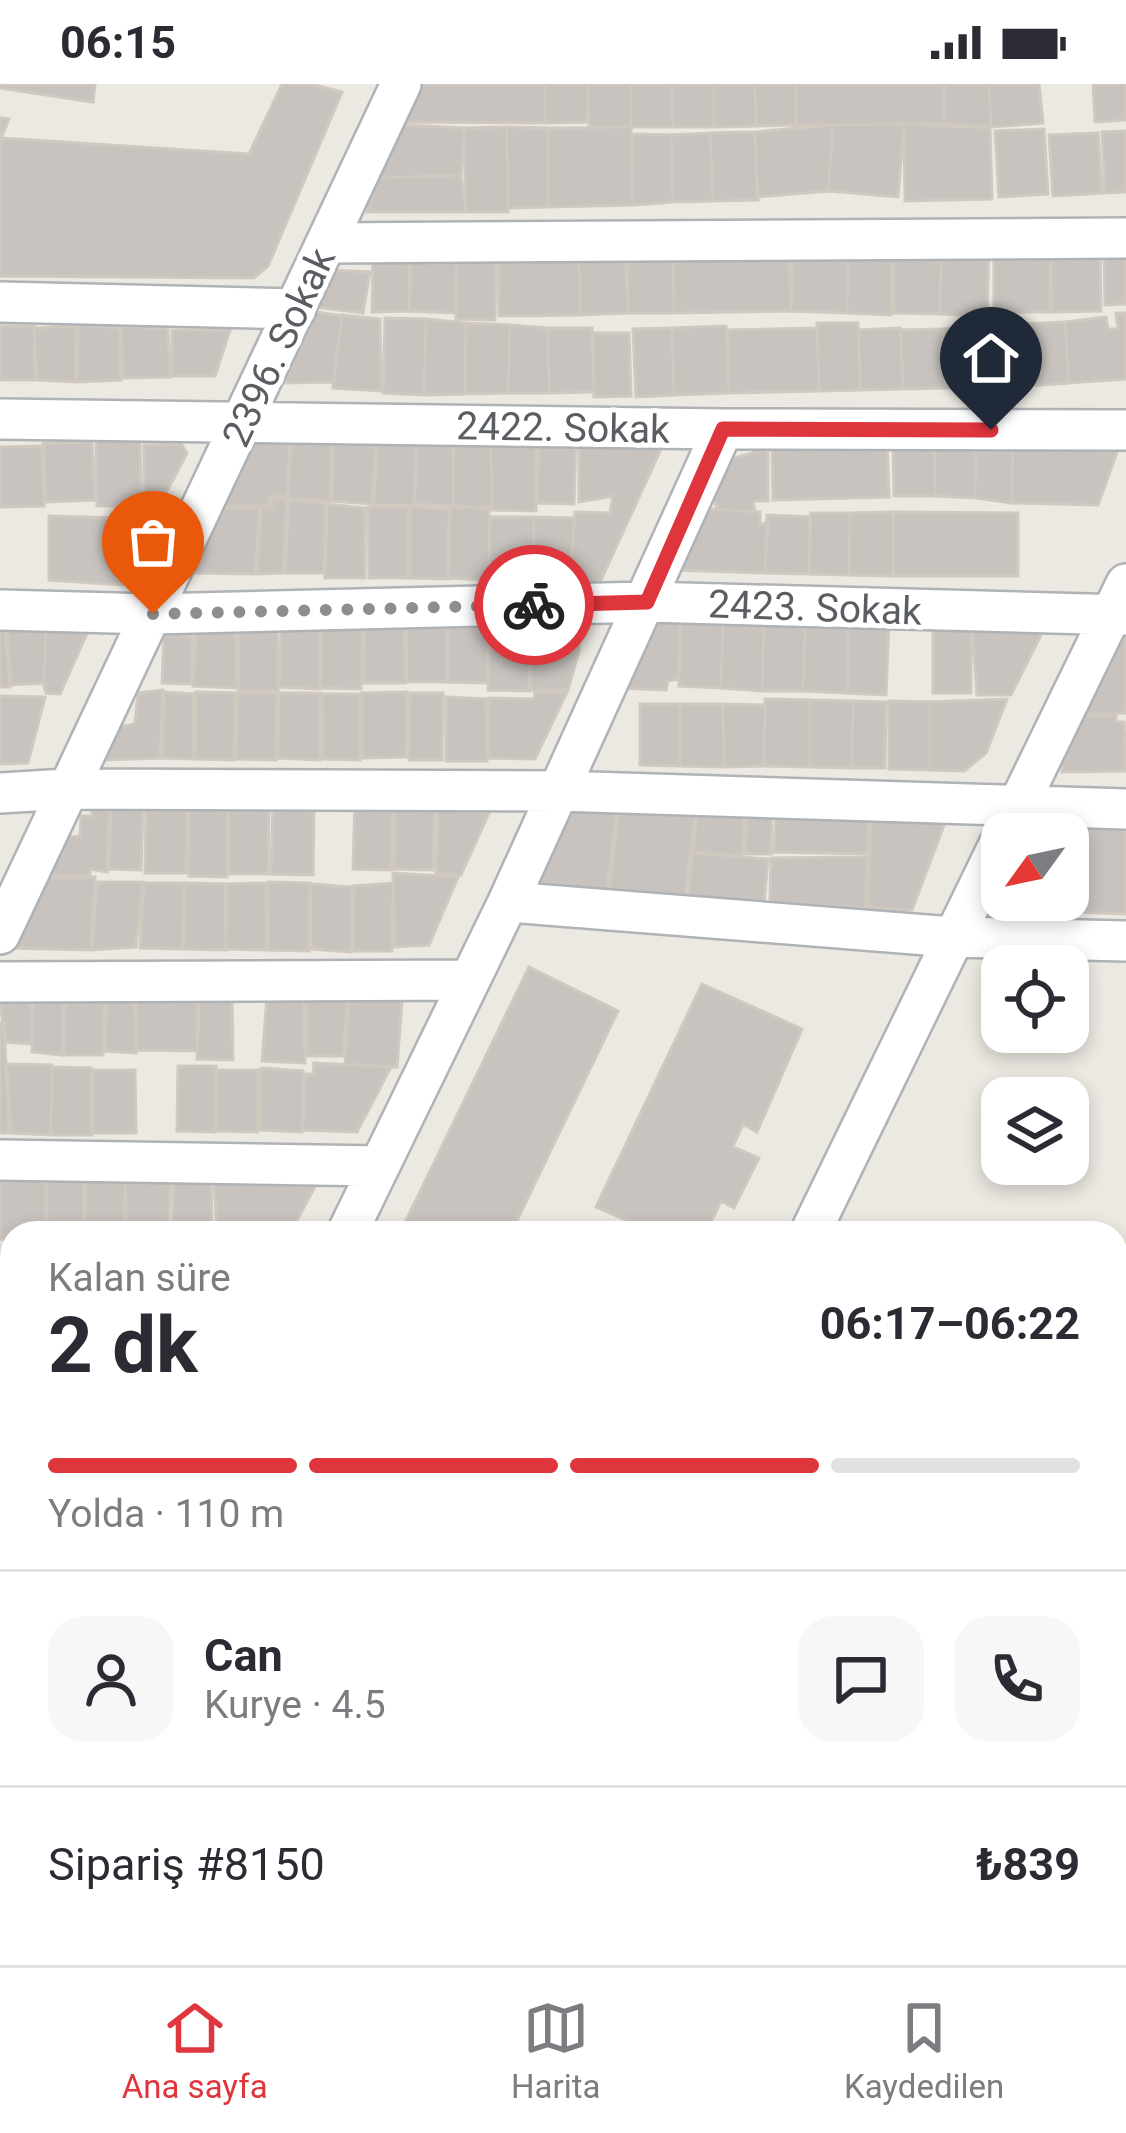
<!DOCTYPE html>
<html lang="tr">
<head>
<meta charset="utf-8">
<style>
	body { margin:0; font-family:Roboto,sans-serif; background:#f7f7f7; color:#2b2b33; height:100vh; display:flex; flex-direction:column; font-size:45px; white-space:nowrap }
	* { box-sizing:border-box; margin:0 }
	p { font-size:39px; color:#7c7c81 }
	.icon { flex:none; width:66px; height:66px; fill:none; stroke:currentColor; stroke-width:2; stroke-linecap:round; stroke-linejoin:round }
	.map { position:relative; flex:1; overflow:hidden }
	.details { position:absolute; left:0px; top:1137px; width:1128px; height:744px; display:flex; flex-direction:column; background:#fff; border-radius:36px 36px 0 0; box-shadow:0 6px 18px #0003 }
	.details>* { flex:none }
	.needle { width:78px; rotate:237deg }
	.fabs { position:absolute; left:981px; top:729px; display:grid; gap:24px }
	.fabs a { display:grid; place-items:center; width:108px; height:108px; border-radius:24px; background:#fff; box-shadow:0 6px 18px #0003; font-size:60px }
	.pin { position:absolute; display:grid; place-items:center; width:102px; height:102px; color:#fff; margin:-123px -51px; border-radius:50% 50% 50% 0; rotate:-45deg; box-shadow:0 0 12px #0007 }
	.pin .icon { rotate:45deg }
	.courier { position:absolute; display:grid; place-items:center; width:120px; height:120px; margin:-60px; border:9px solid #df353d; border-radius:50%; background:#fff; color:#222; box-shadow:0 3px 15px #0007 }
	.summary em { font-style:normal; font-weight:700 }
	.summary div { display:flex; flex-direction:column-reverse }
	.summary { display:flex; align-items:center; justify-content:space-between; height:204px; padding:0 48px }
	h1 { font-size:78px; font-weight:700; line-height:90px }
	.bar { display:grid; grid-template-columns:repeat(4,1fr); gap:18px 12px; align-content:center; height:144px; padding:0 48px }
	.bar i { height:15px; border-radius:9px; background:#e1e1e2 }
	.bar .on { background:#df353d }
	.bar p { grid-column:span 4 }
	.line { display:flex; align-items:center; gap:30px; padding:0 48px; border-top:3px solid #e1e1e2 }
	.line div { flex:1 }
	.round { display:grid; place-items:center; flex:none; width:126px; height:126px; border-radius:36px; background:#f7f7f7 }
	.status { display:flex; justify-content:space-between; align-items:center; height:84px; padding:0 60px; background:#fff; direction:ltr }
	.status svg { height:33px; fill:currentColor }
	.tabs { display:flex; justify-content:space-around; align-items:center; height:168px; border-top:3px solid #e1e1e2; background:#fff; font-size:33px; color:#7c7c81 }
	.tabs a { display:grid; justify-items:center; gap:6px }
	.tabs .on { color:#df353d }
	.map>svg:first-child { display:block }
	.building { fill:#c8c3bf; stroke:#d0c9c0; stroke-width:3 }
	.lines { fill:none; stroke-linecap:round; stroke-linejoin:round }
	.service-casing { stroke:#afb3b6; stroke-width:22 }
	.minor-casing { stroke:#afb3b6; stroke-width:44 }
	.tertiary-casing { stroke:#afb3b6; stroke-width:52 }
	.service { stroke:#fff; stroke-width:18 }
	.minor { stroke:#fff; stroke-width:39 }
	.tertiary { stroke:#fff; stroke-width:48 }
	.done { stroke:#8d8e8f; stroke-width:12; stroke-dasharray:0 21.6 }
	.route { stroke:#df353d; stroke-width:15 }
	.labels { text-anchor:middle; stroke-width:10; stroke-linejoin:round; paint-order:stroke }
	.street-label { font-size:39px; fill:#5a5e62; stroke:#fff }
</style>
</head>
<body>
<div class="status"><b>06:15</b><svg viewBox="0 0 49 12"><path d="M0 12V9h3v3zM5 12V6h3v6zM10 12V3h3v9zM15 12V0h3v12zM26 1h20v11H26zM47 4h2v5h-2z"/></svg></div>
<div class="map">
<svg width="1126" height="1881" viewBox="0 0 1126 1881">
	<rect width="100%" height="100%" fill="#ece8e2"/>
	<path class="building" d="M0 0H95L93 18 0 4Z
		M282 0H311L342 8 268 182 254 194 0 192V34L9 35 1 54 249 70Z
		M417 0H545V39L402 38Z
		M545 0H588V38L545 39Z
		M588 0H631V43H589Z
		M631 0H672L673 43H631Z
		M672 0H714V43H673Z
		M714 0H755L756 42 714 43Z
		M755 0H796V41L756 42Z
		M796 0H943L944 40 796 41Z
		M945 0H989L991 43 944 40Z
		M989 0H1039L1043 39 991 43Z
		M1093 0H1126V36L1095 38Z
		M904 40 898 113 828 107 833 41Z
		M904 40 990 44 992 115 905 117Z
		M403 41 464 44 461 91 379 94Z
		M833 41 828 107 757 113 755 48Z
		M507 43 508 128H466L464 44Z
		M507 43 548 44V123L508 124Z
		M631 43 633 121 548 123V44Z
		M1044 45 1048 110 999 113 995 47Z
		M1126 47V108L1105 109 1102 48Z
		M755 48 758 116 713 117 710 49Z
		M710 49 713 117 673 118 671 51Z
		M1098 49 1102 109 1053 112 1049 51Z
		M631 50 671 51 673 118 633 121Z
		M461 91 466 128H367L379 94Z
		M994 156 1051 157 1050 228H994Z
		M1100 156 1101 227 1052 228 1051 157Z
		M1104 157H1126V220L1105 221Z
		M942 159 989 160 987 232 940 230Z
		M793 160 848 161 847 229 791 227Z
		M789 161 791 227 674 229 673 162Z
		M848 161 893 162 891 231 847 229Z
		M941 161 940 230 894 229 893 162Z
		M627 162H673L674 229H628Z
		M412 163 457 165 455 229 409 227Z
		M579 163 580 231 499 232 498 164Z
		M579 163H625L628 229 580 231Z
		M457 165 496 167 495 236 456 235Z
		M373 168 409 169V227L372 228Z
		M330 186 370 188 363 229 316 223Z
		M316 228 342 232 333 298 284 299Z
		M1116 229H1126V295L1069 299 1065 238 1106 233 1108 245H1118Z
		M342 231 380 235 381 307 333 304Z
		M385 234 426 235 424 311 383 309Z
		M426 235 466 239 465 310 424 311Z
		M1065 238 1069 299 1028 302 1023 240Z
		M466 239 510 241 508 309 465 310Z
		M817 239H858L860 306 819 307Z
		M1023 240 1028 302 987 303 985 242Z
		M78 241 119 244 121 296 77 298Z
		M510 241 548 244 549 309H508Z
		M0 242H34L35 296H0Z
		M76 242V298L37 296 34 244Z
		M121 242 168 245 170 293 123 294Z
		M726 242 729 309 674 311 672 244Z
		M985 242 987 303 946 304 943 245Z
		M548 244H592L594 308 549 309Z
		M672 244 674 311 636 313 633 245Z
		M817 244 819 307 729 309 728 246Z
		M900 244 903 305 860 306 859 246Z
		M943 245 946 304 903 305 901 246Z
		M172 246H230L215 292H172Z
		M593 249H629L631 312 594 313Z
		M1125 346 1098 421 1012 419 1013 348Z
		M1013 348 1012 419 975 414 976 352Z
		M453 352V422L415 420 416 354Z
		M454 352 491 358 492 426 453 421Z
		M539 352 576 354 574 420 537 419Z
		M667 352 600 498H571L575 428 610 429 613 412 579 418V355Z
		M893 352H934L935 412H894Z
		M934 352H976L975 414 935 412Z
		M416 354 414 421H374L377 355Z
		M332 355 330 417 288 415 291 356Z
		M333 355H376L372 420 332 417Z
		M887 355 889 413 773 416 772 359Z
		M96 356H140L141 422H97Z
		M290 356 287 412 270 413 269 422H221L246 359Z
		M92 358 95 416 46 418 43 359Z
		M491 358 536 359V427L492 426Z
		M181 360 187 369 158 424 144 422V361Z
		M42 362 44 422 0 423V363Z
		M762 366H768V417H753L755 428 717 425 713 412 728 376Z
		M272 414 287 415 283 489 257 490 261 424 272 423Z
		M289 416 326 419 324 489H285Z
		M327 420 365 424V494H325Z
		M260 423 255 490 193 489 220 425Z
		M368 423H409L407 494H369Z
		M410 423 449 425 448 495 410 494Z
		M450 423 489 424V496L449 494Z
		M709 425 760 428V441L768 438 765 489 675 486Z
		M893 428V492L849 491 850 429Z
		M893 428 1018 429V492H893Z
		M811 429H850L849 491 809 490Z
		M767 431 810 433 809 490 765 489Z
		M49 432 152 435 123 501 49 496Z
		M490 433H534L533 497 489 496Z
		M534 433 574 434 571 498 533 497Z
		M645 533 680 538 678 595 668 597 666 606 619 604Z
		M7 535 46 537 44 599 11 601Z
		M806 535 849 537 847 609 803 607Z
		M849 537 889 539 886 611 847 609Z
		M0 538H4L10 603H0Z
		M490 538 528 539 530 607 488 606Z
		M578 538 579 567 568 606H531L530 539Z
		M680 538H723L721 604 679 602Z
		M723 538H764L762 607 721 604Z
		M764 538 805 540 803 607H762Z
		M972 539 1045 543 1011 611H977Z
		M282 540 321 541 319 605 279 603Z
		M46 541 90 543 60 610 46 609 44 603Z
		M239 541 278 542V607H239Z
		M364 541 405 542V599H364Z
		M449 541H488L487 599 448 598Z
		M322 542H363L361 605 321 604Z
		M406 542H446L447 598H407Z
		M933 543 971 544V609H933Z
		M236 548 237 604 193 602 196 549Z
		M1117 550H1126V629L1081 631Z
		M164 551 193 553 191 600 162 599Z
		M163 606 160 674 106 676 114 644 135 640 138 609Z
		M164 608 193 610 194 675 162 674Z
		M196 608 235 609 234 676 195 675Z
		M238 608 277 609 276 676 236 675Z
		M407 608 406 673 362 674V609Z
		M535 608H567L535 675 489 674V614L534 615Z
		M279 609H320V676L278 674Z
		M410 609H443L442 676H409Z
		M322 610H360V676L323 675Z
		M0 612 45 613 28 679 0 680Z
		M446 613 486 615 487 677H446Z
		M765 615 810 616V683L764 682Z
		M1007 615 986 669 964 687 930 686V618Z
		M810 616 853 617 852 684 810 683Z
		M853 617 886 618 885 684H852Z
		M889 617 930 618V686L889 685Z
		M640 620H680V682L640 681Z
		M680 620H723L724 683 680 682Z
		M723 620 765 621 764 682 724 683Z
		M1116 631V638H1124L1126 687 1062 688 1072 633Z
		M355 718 393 720 391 786 353 785Z
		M93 720 110 721 107 788 90 785V792H53L52 772H62V754L80 752 81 732H92Z
		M395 720 435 722 433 786 394 785Z
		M111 721 143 723 141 786 109 785Z
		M273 721 314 723 313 791 271 790Z
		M229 722 269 723 268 790H228Z
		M619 723 696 724 684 819 608 815Z
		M697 724 745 725 742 772 693 768Z
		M748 724 772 726 771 770H745Z
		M146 726H187L186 789H145Z
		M189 726 228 727 227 793 189 792Z
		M438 726 489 729 461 791 436 789Z
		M558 726 617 727 606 812 521 802Z
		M776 727 869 729 867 770 774 768Z
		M1082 731 1073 827H983L1002 778V816H1068V750H1013L1020 733Z
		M1083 731 1126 733V830L1075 828Z
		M871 732 946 736 912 826 868 824Z
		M692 769 768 775 764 819 688 817Z
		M867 773 865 824 770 819 771 774Z
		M393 789 458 793 429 861 395 863Z
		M95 793 91 866 10 864 44 794Z
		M97 798H143L136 863 92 866Z
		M268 798 310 799 309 867 268 866Z
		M144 799H184L182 865 140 864Z
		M185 799 225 800 226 866 183 865Z
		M266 799 267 866 226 865 227 800Z
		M393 799 392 867H353L354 802Z
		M311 800 351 803V868L311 865Z
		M529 883 618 927 511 1149H400Z
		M702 900 802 945 757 1048 743 1040 733 1063 759 1074 734 1124 721 1117 706 1149H656L596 1123Z
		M137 907H198L197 967 137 966Z
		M33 908H63L62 971 32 968Z
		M134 908 136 969 105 967 107 909Z
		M306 908 348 910 343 972H307Z
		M6 909H32L31 960 6 958 0 921Z
		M200 909 232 910 233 976 197 975Z
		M65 910H105L103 971H64Z
		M304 911 305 979 262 977 267 913Z
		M349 913 402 916 397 983 345 980Z
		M0 939H4L9 1049H0Z
		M314 979 391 983 357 1048 303 1046 305 990H313Z
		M7 980 52 981 51 1051 11 1049Z
		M178 982H216L215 1048 177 1047Z
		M52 983 91 984 92 1051H51Z
		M261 984 303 987 302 1048 260 1046Z
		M92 986H135L136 1049H93Z
		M217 986H258L257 1048 216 1047Z
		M84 1093V1149H47V1095Z
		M85 1093H125L124 1149H85Z
		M46 1095V1149H12V1156L0 1155V1097Z
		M125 1095H171L168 1149H127Z
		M174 1096 211 1097 212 1149H172Z
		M214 1097 316 1101 290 1149H217Z
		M0 1168H12V1223H0Z
		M1116 1285H1126V1336L1117 1360Z
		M12 1361V1408L0 1403V1386Z
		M0 1403 12 1408V1499L0 1494Z
		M1123 1472H1126V1543H1116V1486Z
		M0 1494 12 1499V1522L4 1539 0 1538Z
		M12 1547V1620L0 1619V1576Z
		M1122 1555V1628H1116V1557Z
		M1116 1768H1126V1827H1116Z
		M0 1773 12 1775V1869H42L40 1881H0Z
		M113 1869H173V1881H114Z
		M515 1869H627L625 1881H514Z
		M633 1869H819L813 1881H656Z
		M1034 1869H1113V1881H1035Z"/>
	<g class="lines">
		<g class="service-casing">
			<path id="service" d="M1116 1746 1126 1747
				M999 1881 1000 1869"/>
		</g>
		<g class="minor-casing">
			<path id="minor" d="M327 159 1126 154
				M0 218 296 225
				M0 335 723 345 1126 346
				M0 526 153 530 647 518 1126 531
				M0 709 66 705 558 707 1126 725
				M508 818 952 853 1126 857
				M0 850 401 0
				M0 898 470 896
				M0 1076 379 1082
				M347 1149 508 818 723 345
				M810 1149 1126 500
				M0 1261 12 1260
				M1116 1265H1126
				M0 1337 12 1310
				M1116 1443 1126 1419"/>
		</g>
		<g class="tertiary-casing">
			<path id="tertiary" d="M1116 1677H1126
				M0 1678H12"/>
		</g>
		<use href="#service" class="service"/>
		<use href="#minor" class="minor"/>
		<use href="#tertiary" class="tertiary"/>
	</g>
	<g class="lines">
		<path class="done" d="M153 530 534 521"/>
		<path class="route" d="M534 521 647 518 723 345 991 346"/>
	</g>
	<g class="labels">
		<g class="street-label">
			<text transform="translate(278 263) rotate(-65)" y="14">2396. Sokak</text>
			<text transform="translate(563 343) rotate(1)" y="14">2422. Sokak</text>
			<text transform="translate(815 523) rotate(2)" y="14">2423. Sokak</text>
		</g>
	</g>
</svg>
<div class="fabs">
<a><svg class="needle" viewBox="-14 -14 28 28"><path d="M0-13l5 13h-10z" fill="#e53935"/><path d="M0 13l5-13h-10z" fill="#7c7c81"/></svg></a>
<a><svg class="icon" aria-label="locate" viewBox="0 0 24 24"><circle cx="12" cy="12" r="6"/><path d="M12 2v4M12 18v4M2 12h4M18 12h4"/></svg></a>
<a><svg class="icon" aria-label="layers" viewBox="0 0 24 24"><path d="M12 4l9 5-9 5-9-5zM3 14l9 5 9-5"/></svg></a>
</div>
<div class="pin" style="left:153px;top:530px;background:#ea580c"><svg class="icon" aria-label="bag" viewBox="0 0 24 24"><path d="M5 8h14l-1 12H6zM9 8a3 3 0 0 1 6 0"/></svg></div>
<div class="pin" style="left:991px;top:346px;background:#1f2937"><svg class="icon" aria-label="home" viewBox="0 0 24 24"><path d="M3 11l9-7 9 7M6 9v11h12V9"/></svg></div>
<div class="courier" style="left:534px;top:521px"><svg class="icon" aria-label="bike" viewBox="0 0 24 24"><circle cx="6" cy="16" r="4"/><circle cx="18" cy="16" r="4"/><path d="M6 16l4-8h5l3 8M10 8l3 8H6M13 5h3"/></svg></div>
<section class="details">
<div class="summary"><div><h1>2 dk</h1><p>Kalan süre</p></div><em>06:17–06:22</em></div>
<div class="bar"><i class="on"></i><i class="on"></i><i class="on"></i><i></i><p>Yolda · 110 m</p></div>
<div class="line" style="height:216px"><a class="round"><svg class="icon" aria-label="person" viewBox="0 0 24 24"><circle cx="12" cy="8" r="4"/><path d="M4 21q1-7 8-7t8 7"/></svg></a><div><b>Can</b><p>Kurye · 4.5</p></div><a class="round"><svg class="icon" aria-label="chat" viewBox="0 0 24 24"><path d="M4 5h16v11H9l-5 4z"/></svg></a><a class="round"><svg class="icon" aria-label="phone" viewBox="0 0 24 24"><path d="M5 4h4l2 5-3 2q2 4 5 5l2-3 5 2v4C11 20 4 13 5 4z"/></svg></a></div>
<div class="line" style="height:156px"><div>Sipariş #8150</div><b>₺839</b></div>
</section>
</div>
<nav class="tabs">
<a class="on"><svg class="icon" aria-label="home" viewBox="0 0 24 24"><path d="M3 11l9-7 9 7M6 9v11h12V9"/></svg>Ana sayfa</a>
<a><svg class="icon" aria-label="map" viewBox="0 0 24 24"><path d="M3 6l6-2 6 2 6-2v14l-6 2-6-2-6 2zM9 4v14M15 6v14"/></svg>Harita</a>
<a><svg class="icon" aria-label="saved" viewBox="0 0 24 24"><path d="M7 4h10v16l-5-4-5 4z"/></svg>Kaydedilen</a>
</nav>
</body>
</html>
